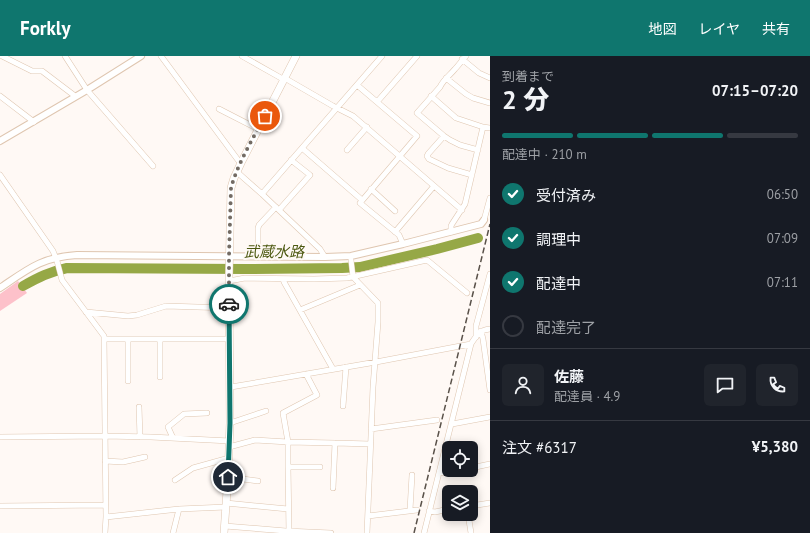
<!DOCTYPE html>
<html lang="ja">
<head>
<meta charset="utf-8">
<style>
	body { margin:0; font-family:"PT Sans","Noto Sans JP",sans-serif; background:#20242c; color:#f1f3f6; height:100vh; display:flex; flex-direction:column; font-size:15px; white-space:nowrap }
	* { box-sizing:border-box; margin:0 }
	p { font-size:13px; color:#9ea1a6 }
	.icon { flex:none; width:22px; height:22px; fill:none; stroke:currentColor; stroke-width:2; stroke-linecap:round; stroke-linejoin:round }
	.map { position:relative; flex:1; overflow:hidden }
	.side { display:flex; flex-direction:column; background:#171b24; width:320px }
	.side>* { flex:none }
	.controls { position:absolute; left:442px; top:385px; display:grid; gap:8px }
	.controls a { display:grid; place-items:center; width:36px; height:36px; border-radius:6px; background:#171b24; box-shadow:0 2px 10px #0003; font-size:20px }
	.pin { position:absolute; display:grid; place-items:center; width:34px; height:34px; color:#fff; margin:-17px; border:2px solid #fff; border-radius:50%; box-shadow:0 1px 4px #0007 }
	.courier { position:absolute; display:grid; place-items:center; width:40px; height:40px; margin:-20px; border:3px solid #0f766e; border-radius:50%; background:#fff; color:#222; box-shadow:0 1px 5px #0007 }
	.summary em { font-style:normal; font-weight:800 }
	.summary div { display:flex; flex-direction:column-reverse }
	.summary { display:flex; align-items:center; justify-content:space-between; height:68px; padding:0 12px }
	h1 { font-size:26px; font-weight:800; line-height:30px }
	.bar { display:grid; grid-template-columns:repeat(4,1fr); gap:6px 4px; align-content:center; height:48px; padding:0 12px }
	.bar i { height:5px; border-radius:3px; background:#363941 }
	.bar .active { background:#0f766e }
	.bar p { grid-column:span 4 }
	.line { display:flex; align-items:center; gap:10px; padding:0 12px; border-top:1px solid #363941 }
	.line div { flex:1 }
	.round { display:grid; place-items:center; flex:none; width:42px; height:42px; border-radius:6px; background:#20242c }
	ol { padding:0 12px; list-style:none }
	li { display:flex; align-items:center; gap:12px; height:44px }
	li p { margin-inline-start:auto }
	li .icon { padding:4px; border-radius:50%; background:#0f766e; color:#fff; stroke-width:4 }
	li:last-child { color:#9ea1a6 }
	li i { width:22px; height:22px; border:2px solid #363941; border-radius:50% }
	header { display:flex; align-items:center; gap:24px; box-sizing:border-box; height:56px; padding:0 20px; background:#0f766e; color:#fff }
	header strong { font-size:19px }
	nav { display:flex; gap:22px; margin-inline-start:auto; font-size:14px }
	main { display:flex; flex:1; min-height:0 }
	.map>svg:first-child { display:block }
	.green { fill:#fdc1ca }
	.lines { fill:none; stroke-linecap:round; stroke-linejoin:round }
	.river { stroke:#96a846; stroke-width:10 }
	.minor-casing { stroke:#dfc6b0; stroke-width:6 }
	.tertiary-casing { stroke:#dfc6b0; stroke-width:8 }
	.secondary-casing { stroke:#dfc6b0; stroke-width:8 }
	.minor { stroke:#fff; stroke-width:5 }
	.tertiary { stroke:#fff; stroke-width:6 }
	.secondary { stroke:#fff; stroke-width:7 }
	.rail { stroke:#595149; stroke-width:1.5; stroke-dasharray:6 3; stroke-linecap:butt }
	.done { stroke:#736b63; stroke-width:4; stroke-dasharray:0 7.2 }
	.route { stroke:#0f766e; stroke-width:5 }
	.labels { text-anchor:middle; stroke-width:4; stroke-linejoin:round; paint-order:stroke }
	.water-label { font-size:15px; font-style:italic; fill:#4d5911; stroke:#fff9f5 }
</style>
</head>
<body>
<header>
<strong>Forkly</strong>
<nav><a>地図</a><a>レイヤ</a><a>共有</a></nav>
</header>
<main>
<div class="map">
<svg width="490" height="477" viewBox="0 0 490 477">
	<rect width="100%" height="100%" fill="#fff9f5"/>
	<path class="green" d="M18 225 27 237 0 255V238Z"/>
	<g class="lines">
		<path class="river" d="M23 230C39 221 49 216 67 212L246 213 342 212 360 211 437 193 478 182"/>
		<g class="minor-casing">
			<path id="minor" d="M2 0 32 15H42L75 40
				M65 0 87 34 153 110
				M161 0 238 104 241 107
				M242 0 281 22 288 24 333 50 353 60 462 154
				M466 0C462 4 459 9 455 13 450 19 443 24 440 31L417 57 444 80 450 84 460 89 478 94
				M462 3 479 17 490 22
				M446 22 466 38 473 42 490 47
				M357 29 417 80 360 147 399 179 403 188
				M0 40 34 66
				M431 40 456 62 483 71 490 72
				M377 46 417 0
				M219 53 258 73
				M444 80 428 98 427 100 429 103 448 112 472 119
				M302 92 362 144
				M347 94 367 71
				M237 116 262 138 320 193 325 201
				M0 119 53 195 57 205 62 224 104 280V283L106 461 105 477
				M371 133 395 155
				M262 138 382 0
				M279 154 310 119 291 104
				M484 164 490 142
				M395 176 434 130
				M451 176V170L452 168 465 148 483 71
				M258 201V172L259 169 276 151
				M351 204 353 221 378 247V266L373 331 367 477
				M283 223 284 226 333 313
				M229 225 245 222 314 223 347 222 427 204 467 237
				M300 254 360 229
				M86 256 128 260 137 259 166 250 229 252
				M481 275 483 283 490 334
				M476 281V270L490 218
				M104 283H229
				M160 321V283
				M128 325V283
				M231 331 376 306 471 288
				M343 350 346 311
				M139 351 140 381
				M230 367 266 355
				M452 368 490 361
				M371 373 437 364
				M0 381 105 380 151 381 230 385
				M173 382 168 371 184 358 207 357
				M229 391 255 384 288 386 335 387 370 388
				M105 405 123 406 145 401
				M288 411H320
				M471 412 490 408
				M439 417 458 414
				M228 421 258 425
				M175 424 193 412 229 402
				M333 432 335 387
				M226 447 288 453
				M0 450 106 449
				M471 450 490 447
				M410 454 412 419
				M429 455 435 456 449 453
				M468 458 471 477
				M368 460 417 454
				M106 461 179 453 226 451
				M225 470 286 475 331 477
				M289 476 288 411V386L283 357 317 339 306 318
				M173 477 179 453
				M424 477 471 288C477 279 479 274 490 273"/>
		</g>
		<g class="tertiary-casing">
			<path id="tertiary" d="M0 85 87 34 141 0
				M0 232C28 213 42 201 77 199L325 201 351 200 403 188 481 168 484 164"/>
		</g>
		<g class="secondary-casing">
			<path id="secondary" d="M224 477 228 421 230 367 229 222 231 132 234 122 241 107 296 0"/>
		</g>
		<use href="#minor" class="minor"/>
		<use href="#tertiary" class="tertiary"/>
		<use href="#secondary" class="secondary"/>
		<path class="rail" d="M414 477 490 168"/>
	</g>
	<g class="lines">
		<path class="done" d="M229 248V200L231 132C237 109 253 82 265 60"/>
		<path class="route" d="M228 421 230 367 229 248"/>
	</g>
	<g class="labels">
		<g class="water-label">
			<text x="274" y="201">武蔵水路</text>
		</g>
	</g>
</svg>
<div class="controls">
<a><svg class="icon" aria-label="locate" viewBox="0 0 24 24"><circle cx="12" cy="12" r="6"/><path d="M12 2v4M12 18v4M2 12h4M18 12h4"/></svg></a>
<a><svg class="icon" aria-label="layers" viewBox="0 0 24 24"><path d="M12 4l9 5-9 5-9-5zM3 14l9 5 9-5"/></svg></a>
</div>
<div class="pin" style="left:265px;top:60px;background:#ea580c"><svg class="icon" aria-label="bag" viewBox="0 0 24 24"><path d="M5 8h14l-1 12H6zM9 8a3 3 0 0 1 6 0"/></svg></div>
<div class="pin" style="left:228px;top:421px;background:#1f2937"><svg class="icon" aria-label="home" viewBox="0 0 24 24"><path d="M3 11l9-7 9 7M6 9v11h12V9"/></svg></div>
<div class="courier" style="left:229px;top:248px"><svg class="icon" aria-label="car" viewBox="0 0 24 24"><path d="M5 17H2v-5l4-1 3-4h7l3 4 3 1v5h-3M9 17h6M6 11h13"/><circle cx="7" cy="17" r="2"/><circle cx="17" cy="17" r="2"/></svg></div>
</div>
<section class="side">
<div class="summary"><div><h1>2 分</h1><p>到着まで</p></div><em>07:15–07:20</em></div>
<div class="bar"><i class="active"></i><i class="active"></i><i class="active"></i><i></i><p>配達中 · 210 m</p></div>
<ol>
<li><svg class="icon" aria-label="check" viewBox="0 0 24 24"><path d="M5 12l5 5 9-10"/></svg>受付済み<p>06:50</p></li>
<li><svg class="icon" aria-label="check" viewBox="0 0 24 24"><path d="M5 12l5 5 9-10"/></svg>調理中<p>07:09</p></li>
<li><svg class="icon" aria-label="check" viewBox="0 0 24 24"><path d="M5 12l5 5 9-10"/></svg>配達中<p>07:11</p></li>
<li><i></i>配達完了</li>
</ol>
<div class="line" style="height:72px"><a class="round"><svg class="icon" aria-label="person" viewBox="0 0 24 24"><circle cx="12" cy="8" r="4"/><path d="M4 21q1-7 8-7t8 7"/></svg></a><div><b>佐藤</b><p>配達員 · 4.9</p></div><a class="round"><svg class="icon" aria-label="chat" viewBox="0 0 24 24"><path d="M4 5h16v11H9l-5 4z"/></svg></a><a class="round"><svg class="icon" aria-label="phone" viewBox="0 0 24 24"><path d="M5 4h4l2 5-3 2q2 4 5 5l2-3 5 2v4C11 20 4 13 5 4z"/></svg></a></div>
<div class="line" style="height:52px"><div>注文 #6317</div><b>¥5,380</b></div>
</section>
</main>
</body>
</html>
